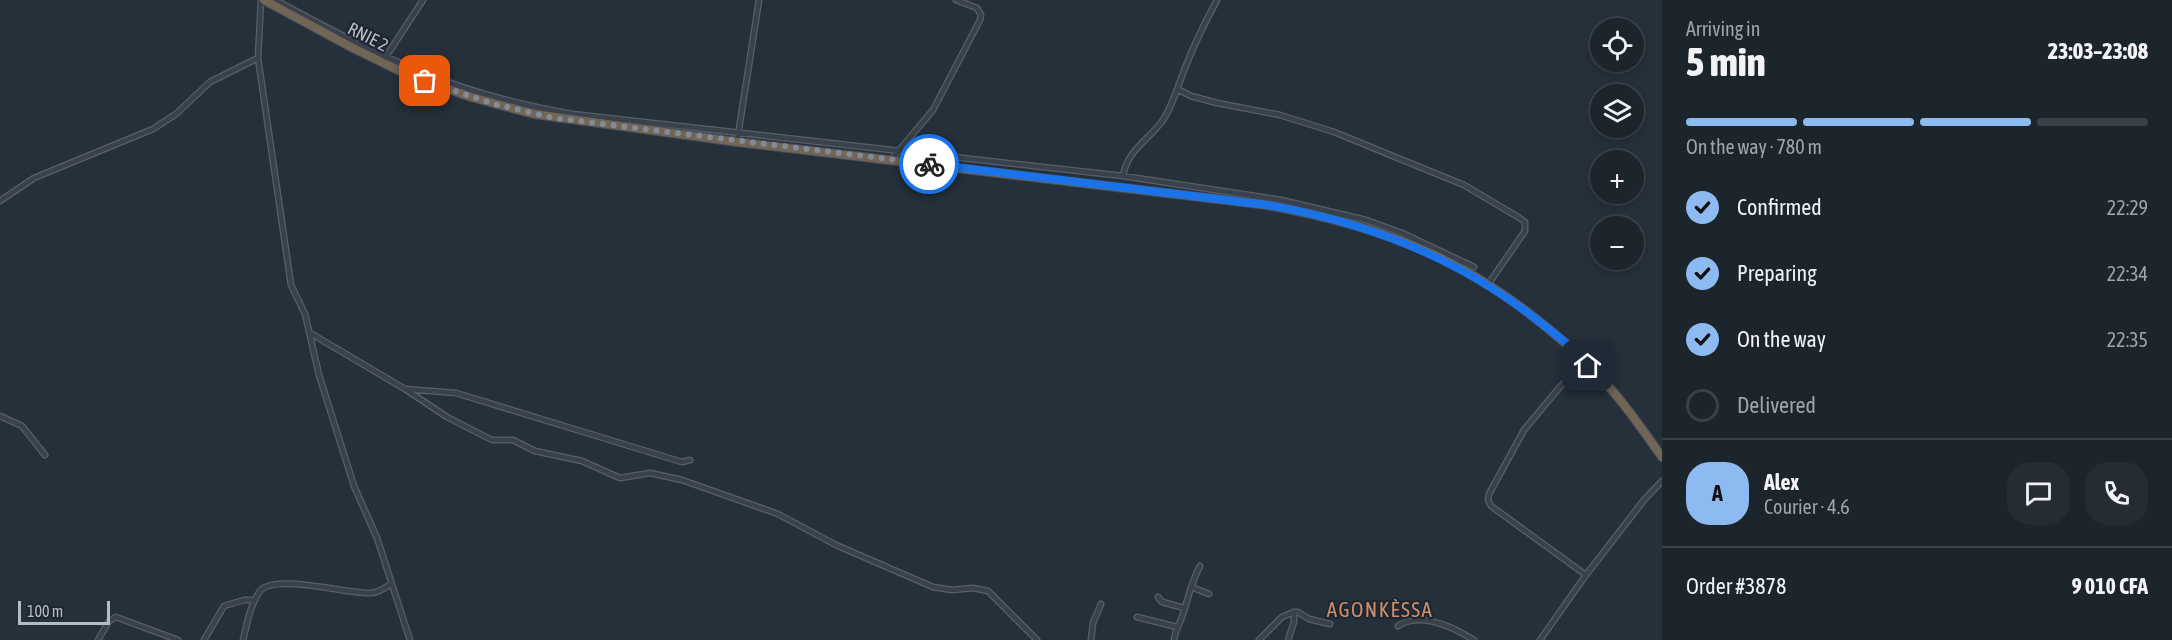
<!DOCTYPE html>
<html lang="en">
<head>
<meta charset="utf-8">
<style>
	body { margin:0; font-family:"Asap Condensed",sans-serif; background:#252c34; color:#f1f3f6; height:100vh; display:flex; flex-direction:column; font-size:22px; white-space:nowrap }
	* { box-sizing:border-box; margin:0 }
	p { font-size:20px; color:#a0a4a9 }
	.icon { flex:none; width:33px; height:33px; fill:none; stroke:currentColor; stroke-width:2; stroke-linecap:round; stroke-linejoin:round }
	.map { position:relative; flex:1; overflow:hidden }
	.sheet { display:flex; flex-direction:column; background:#1c242c; width:510px }
	.sheet>* { flex:none }
	.controls { position:absolute; left:1590px; top:18px; display:grid; gap:12px }
	.controls a { display:grid; place-items:center; width:54px; height:54px; border-radius:50%; background:#1c242c; box-shadow:0 3px 9px #0003,0 0 0 2px #3a4148; font-size:30px }
	.scale { position:absolute; left:18px; bottom:15px; width:92px; box-sizing:border-box; padding-left:6px; border:3px solid #b4bcc7; border-top:0; font-size:16px; line-height:21px; white-space:nowrap; color:#b4bcc7; -webkit-text-stroke:4px #1e2631; paint-order:stroke }
	.pin { position:absolute; display:grid; place-items:center; width:51px; height:51px; color:#fff; margin:-26px; border-radius:12px; box-shadow:0 3px 9px #0006 }
	.courier { position:absolute; display:grid; place-items:center; width:60px; height:60px; margin:-30px; border:4px solid #1a73e8; border-radius:50%; background:#fff; color:#222; box-shadow:0 2px 8px #0007 }
	.overview em { font-style:normal; font-weight:800 }
	.overview div { display:flex; flex-direction:column-reverse }
	.overview { display:flex; align-items:center; justify-content:space-between; height:102px; padding:0 24px }
	h1 { font-size:39px; font-weight:800; line-height:45px }
	.bar { display:grid; grid-template-columns:repeat(4,1fr); gap:9px 6px; align-content:center; height:72px; padding:0 24px }
	.bar i { height:8px; border-radius:4px; background:#3a4148 }
	.bar .selected { background:#8ebaf2 }
	.bar p { grid-column:span 4 }
	.line { display:flex; align-items:center; gap:15px; padding:0 24px; border-top:2px solid #3a4148 }
	.line div { flex:1 }
	.round { display:grid; place-items:center; flex:none; width:63px; height:63px; border-radius:24px; background:#252c34 }
	ol { padding:0 24px; list-style:none }
	li { display:flex; align-items:center; gap:18px; height:66px }
	li p { margin-inline-start:auto }
	li .icon { padding:6px; border-radius:50%; background:#8ebaf2; color:#111; stroke-width:4 }
	li:last-child { color:#a0a4a9 }
	li i { width:33px; height:33px; border:3px solid #3a4148; border-radius:50% }
	main { display:flex; flex:1; min-height:0 }
	.map>svg:first-child { display:block }
	.lines { fill:none; stroke-linecap:round; stroke-linejoin:round }
	.street-casing { stroke:#575f6a; stroke-width:7 }
	.highway-casing { stroke:#444c57; stroke-width:10 }
	.street { stroke:#38414c; stroke-width:4.5 }
	.highway { stroke:#716556; stroke-width:8 }
	.done { stroke:#828b96; stroke-width:6; stroke-dasharray:0 10.8 }
	.route { stroke:#1a73e8; stroke-width:8 }
	.labels { text-anchor:middle; stroke-width:4.5; stroke-linejoin:round; paint-order:stroke }
	.street-label { font-size:18px; fill:#b4bcc7; stroke:#1e2631 }
	.quarter-label { font-size:21px; letter-spacing:1.5px; fill:#ce8f68; stroke:#1e2631 }
</style>
</head>
<body>
<main>
<div class="map">
<svg width="1662" height="640" viewBox="0 0 1662 640">
	<rect width="100%" height="100%" fill="#25303b"/>
	<g class="lines">
		<g class="street-casing">
			<path id="street" d="M261 0 258 58 291 285 305 314 319 375 354 486 377 538 410 640
				M275 0C324 26 373 53 425 73 472 93 521 105 572 114L1123 176 1281 200 1366 220 1402 233 1474 267
				M385 58 423 0
				M1177 89 1191 96 1217 103 1280 115 1334 132 1464 185 1518 217 1525 222V231L1487 286
				M737 142 759 0
				M891 160 933 110 980 20 981 15 977 8 956 0
				M1123 176C1127 150 1149 140 1163 120 1173 105 1178 85 1185 68 1194 45 1205 22 1217 0
				M0 201 34 178 153 129 176 114 210 82 258 58
				M310 333 405 389 456 393 682 462 690 460
				M1585 362 1559 388 1524 430 1489 494 1488 500 1491 506 1586 575
				M405 389 447 417 492 440H513L535 451 582 461 620 478 650 473 682 480 778 514 836 545 933 587 952 590 973 588 988 591 1037 640
				M0 416 22 426 45 455
				M1191 587 1209 594
				M1158 597 1162 602 1184 608
				M1137 617 1177 627
				M1398 626C1421 611 1453 627 1474 640
				M98 640 109 621 116 617 178 640
				M204 640 224 606 244 600H255
				M243 640C247 624 250 605 260 591 274 573 348 594 370 593 378 593 385 588 391 584
				M1091 640 1093 623 1101 604
				M1174 640C1175 631 1179 625 1182 617 1188 600 1191 582 1200 566
				M1259 640 1282 617 1294 612
				M1288 640 1294 622V612H1298L1309 619 1330 624
				M1540 640 1586 575 1644 500 1662 481"/>
		</g>
		<g class="highway-casing">
			<path id="highway" d="M264 0 353 48 406 74 471 97 534 114 737 142 1267 205C1322 215 1377 229 1428 252 1494 281 1570 340 1616 395 1632 414 1647 436 1662 457"/>
		</g>
		<use href="#street" class="street"/>
		<use href="#highway" class="highway"/>
	</g>
	<g class="lines">
		<path class="done" d="M425 81 494 104 554 118 929 164"/>
		<path class="route" d="M929 164 1267 205C1367 222 1457 257 1537 320 1555 334 1574 348 1588 366"/>
	</g>
	<g class="labels">
		<g class="street-label">
			<text transform="translate(368 37) rotate(27)" y="6">RNIE 2</text>
		</g>
		<g class="quarter-label">
			<text x="1380" y="617">AGONKÈSSA</text>
		</g>
	</g>
</svg>
<div class="controls">
<a><svg class="icon" aria-label="locate" viewBox="0 0 24 24"><circle cx="12" cy="12" r="6"/><path d="M12 2v4M12 18v4M2 12h4M18 12h4"/></svg></a>
<a><svg class="icon" aria-label="layers" viewBox="0 0 24 24"><path d="M12 4l9 5-9 5-9-5zM3 14l9 5 9-5"/></svg></a>
<a>+</a>
<a>−</a>
</div>
<div class="scale">100 m</div>
<div class="pin" style="left:425px;top:81px;background:#ea580c"><svg class="icon" aria-label="bag" viewBox="0 0 24 24"><path d="M5 8h14l-1 12H6zM9 8a3 3 0 0 1 6 0"/></svg></div>
<div class="pin" style="left:1588px;top:366px;background:#1f2937"><svg class="icon" aria-label="home" viewBox="0 0 24 24"><path d="M3 11l9-7 9 7M6 9v11h12V9"/></svg></div>
<div class="courier" style="left:929px;top:164px"><svg class="icon" aria-label="bike" viewBox="0 0 24 24"><circle cx="6" cy="16" r="4"/><circle cx="18" cy="16" r="4"/><path d="M6 16l4-8h5l3 8M10 8l3 8H6M13 5h3"/></svg></div>
</div>
<section class="sheet">
<div class="overview"><div><h1>5 min</h1><p>Arriving in</p></div><em>23:03–23:08</em></div>
<div class="bar"><i class="selected"></i><i class="selected"></i><i class="selected"></i><i></i><p>On the way · 780 m</p></div>
<ol>
<li><svg class="icon" aria-label="check" viewBox="0 0 24 24"><path d="M5 12l5 5 9-10"/></svg>Confirmed<p>22:29</p></li>
<li><svg class="icon" aria-label="check" viewBox="0 0 24 24"><path d="M5 12l5 5 9-10"/></svg>Preparing<p>22:34</p></li>
<li><svg class="icon" aria-label="check" viewBox="0 0 24 24"><path d="M5 12l5 5 9-10"/></svg>On the way<p>22:35</p></li>
<li><i></i>Delivered</li>
</ol>
<div class="line" style="height:108px"><b class="round" style="background:#8ebaf2;color:#111">A</b><div><b>Alex</b><p>Courier · 4.6</p></div><a class="round"><svg class="icon" aria-label="chat" viewBox="0 0 24 24"><path d="M4 5h16v11H9l-5 4z"/></svg></a><a class="round"><svg class="icon" aria-label="phone" viewBox="0 0 24 24"><path d="M5 4h4l2 5-3 2q2 4 5 5l2-3 5 2v4C11 20 4 13 5 4z"/></svg></a></div>
<div class="line" style="height:78px"><div>Order #3878</div><b>9 010 CFA</b></div>
</section>
</main>
</body>
</html>
